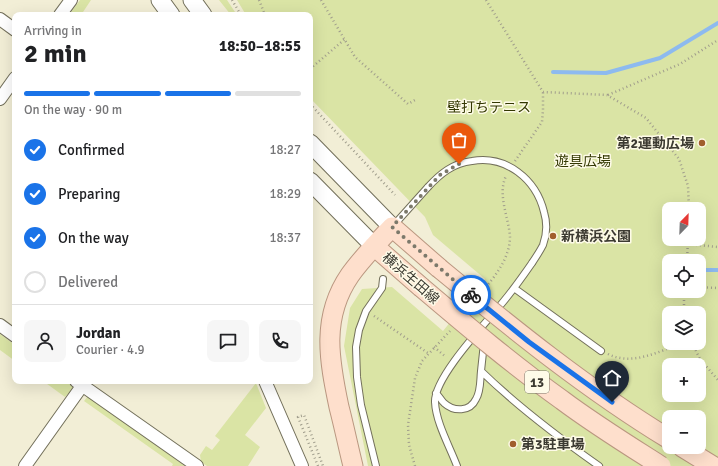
<!DOCTYPE html>
<html lang="en">
<head>
<meta charset="utf-8">
<style>
	body { margin:0; font-family:Signika,"Noto Sans JP",sans-serif; background:#f6f6f6; color:#202124; height:100vh; display:flex; flex-direction:column; font-size:15px; white-space:nowrap }
	* { box-sizing:border-box; margin:0 }
	p { font-size:13px; color:#757577 }
	.icon { flex:none; width:22px; height:22px; fill:none; stroke:currentColor; stroke-width:2; stroke-linecap:round; stroke-linejoin:round }
	.map { position:relative; flex:1; overflow:hidden }
	.sheet { position:absolute; left:12px; top:12px; width:301px; height:372px; display:flex; flex-direction:column; background:#fff; border-radius:8px; box-shadow:0 4px 16px #0002 }
	.sheet>* { flex:none }
	.needle { width:26px; rotate:23deg }
	.tools { position:absolute; left:662px; top:202px; display:grid; gap:8px }
	.tools a { display:grid; place-items:center; width:44px; height:44px; border-radius:8px; background:#fff; box-shadow:0 4px 16px #0002; font-size:20px }
	.pin { position:absolute; display:grid; place-items:center; width:34px; height:34px; color:#fff; margin:-41px -17px; border-radius:50% 50% 50% 0; rotate:-45deg; box-shadow:0 0 4px #0007 }
	.pin .icon { rotate:45deg }
	.courier { position:absolute; display:grid; place-items:center; width:40px; height:40px; margin:-20px; border:3px solid #1a73e8; border-radius:50%; background:#fff; color:#222; box-shadow:0 1px 5px #0007 }
	.headline em { font-style:normal; font-weight:700 }
	.headline div { display:flex; flex-direction:column-reverse }
	.headline { display:flex; align-items:center; justify-content:space-between; height:68px; padding:0 12px }
	h1 { font-size:26px; font-weight:700; line-height:30px }
	.bar { display:grid; grid-template-columns:repeat(4,1fr); gap:6px 4px; align-content:center; height:48px; padding:0 12px }
	.bar i { height:5px; border-radius:3px; background:#e0e0e0 }
	.bar .selected { background:#1a73e8 }
	.bar p { grid-column:span 4 }
	.line { display:flex; align-items:center; gap:10px; padding:0 12px; border-top:1px solid #e0e0e0 }
	.line div { flex:1 }
	.round { display:grid; place-items:center; flex:none; width:42px; height:42px; border-radius:8px; background:#f6f6f6 }
	ol { padding:0 12px; list-style:none }
	li { display:flex; align-items:center; gap:12px; height:44px }
	li p { margin-inline-start:auto }
	li .icon { padding:4px; border-radius:50%; background:#1a73e8; color:#fff; stroke-width:4 }
	li:last-child { color:#757577 }
	li i { width:22px; height:22px; border:2px solid #e0e0e0; border-radius:50% }
	.map>svg:first-child { display:block }
	.green { fill:#dae4a5; fill-rule:evenodd }
	.lines { fill:none; stroke-linecap:round; stroke-linejoin:round }
	.stream { stroke:#8dbaef; stroke-width:4 }
	.lane-casing { stroke:#73705b; stroke-width:8 }
	.street-casing { stroke:#73705b; stroke-width:14 }
	.secondary-casing { stroke:#73705b; stroke-width:19 }
	.primary-casing { stroke:#ba9780; stroke-width:21 }
	.path { stroke:#a09d8c; stroke-width:2.5; stroke-dasharray:1 3; stroke-linecap:butt }
	.lane { stroke:#fff; stroke-width:6 }
	.street { stroke:#fff; stroke-width:12 }
	.secondary { stroke:#fff; stroke-width:17 }
	.primary { stroke:#fedfcc; stroke-width:19 }
	.lane-bridge-casing { stroke:#73705b; stroke-width:8; stroke-linecap:butt }
	.primary-bridge-casing { stroke:#ba9780; stroke-width:21; stroke-linecap:butt }
	.lane-bridge { stroke:#fff; stroke-width:6 }
	.primary-bridge { stroke:#fedfcc; stroke-width:19 }
	.done { stroke:#7c796b; stroke-width:4; stroke-dasharray:0 7.2 }
	.route { stroke:#1a73e8; stroke-width:5 }
	.poi-dot { fill:#a15e2d; stroke:#fefbe8; stroke-width:1.5 }
	.labels { text-anchor:middle; stroke-width:3; stroke-linejoin:round; paint-order:stroke }
	.shield { fill:#fefbe8; stroke:#767468; stroke-width:1 }
	.shield-label { font-size:13px; font-weight:bold; fill:#3c3a31 }
	.park-label { font-size:14px; fill:#333802; stroke:#fefbe8 }
	.poi-label { font-size:14px; font-weight:bold; fill:#3c3a31; stroke:#fefbe8; text-anchor:start }
	.street-label { font-size:14px; fill:#3c3a31; stroke:#fefbe8 }
</style>
</head>
<body>
<div class="map">
<svg width="718" height="466" viewBox="0 0 718 466">
	<rect width="100%" height="100%" fill="#f2eed6"/>
	<path class="green" d="M80 0H91L81 15H69Z
		M219 0H227L237 15H231Z
		M237 0H718V466H368L344 346 350 308 362 289 392 287 443 331 485 279 433 235 425 217 310 98V15H246ZM669 209H699V239H669ZM669 261H699V291H669ZM669 313H699V343H669ZM669 365H699V395H669ZM669 417H699V447H669Z
		M0 334 15 345V361L0 350Z
		M43 381H67L75 386 65 397Z
		M256 383 266 408 245 435 260 447 248 466H207L201 462 200 455 206 446 212 450 220 440 215 436Z
		M88 396 185 466H172L173 464 84 401Z"/>
	<g class="lines">
		<path class="stream" d="M553 72 606 73 660 58 718 23
			M703 270H718"/>
		<g class="lane-casing">
			<path id="lane" d="M393 226 428 187
				M514 288 601 351
				M484 343 481 371C517 406 558 437 599 466
				M436 393C439 396 441 400 444 403 454 412 470 412 476 399 481 391 480 380 481 371
				M376 466 361 405 357 377 356 347 359 330 366 311 382 288 383 279
				M457 466C450 447 436 423 435 402 434 377 486 323 503 302 513 290 523 276 532 263"/>
		</g>
		<g class="street-casing">
			<path id="street" d="M60 15 71 0
				M0 19 15 30
				M0 99 15 78
				M0 325 15 336
				M76 381 197 466
				M265 381 302 466
				M25 466 82 386"/>
		</g>
		<g class="secondary-casing">
			<path id="secondary" d="M160 0 171 15
				M192 0 203 15
				M310 143 392 227
				M310 181 374 246"/>
		</g>
		<g class="primary-casing">
			<path id="primary" d="M374 246 421 287
				M682 447 713 466
				M353 466C348 446 344 426 339 407 329 360 321 317 350 275 362 258 378 242 392 227L439 268"/>
		</g>
		<path class="path" d="M232 0 241 15
			M259 0 265 15
			M321 0 355 57 408 104 415 100
			M486 0 543 92 607 95 646 118 679 159 688 186 689 209
			M310 69 345 39
			M608 95 680 64 718 40
			M310 104 395 195
			M515 161 542 122 543 110V92
			M688 244 718 247
			M687 261 688 239
			M486 287C497 274 510 256 510 237 509 218 497 195 506 176
			M699 287 718 288
			M684 313V291
			M374 316 428 353
			M692 343 700 359 718 380
			M434 347 446 357
			M608 354C632 366 658 352 682 343
			M318 466 298 417 304 415 323 466
			M415 466 409 445 408 425 415 378 422 361 450 331"/>
		<use href="#lane" class="lane"/>
		<use href="#street" class="street"/>
		<use href="#secondary" class="secondary"/>
		<use href="#primary" class="primary"/>
		<g class="lane-bridge-casing">
			<path id="lane-bridge" d="M428 187C440 174 453 163 472 161 506 155 536 179 544 212 547 222 547 234 543 245 540 251 536 257 532 263"/>
		</g>
		<g class="primary-bridge-casing">
			<path id="primary-bridge" d="M439 268C513 329 587 389 669 439
				M421 287C467 326 513 365 562 400 594 424 628 445 661 466"/>
		</g>
		<use href="#lane-bridge" class="lane-bridge"/>
		<use href="#primary-bridge" class="primary-bridge"/>
	</g>
	<g class="lines">
		<path class="done" d="M459 164 440 175 392 227 471 295"/>
		<path class="route" d="M471 295 529 342 612 402"/>
	</g>
	<g class="poi-dot">
		<circle cx="702" cy="143" r="4"/>
		<circle cx="553" cy="236" r="4"/>
		<circle cx="513" cy="444" r="4"/>
	</g>
	<g class="labels">
		<rect class="shield" x="525" y="371" width="24" height="22" rx="3"/>
		<g class="shield-label">
			<text x="537" y="387">13</text>
		</g>
		<g class="park-label">
			<text x="489" y="112">壁打ちテニス</text>
			<text x="583" y="166">遊具広場</text>
		</g>
		<g class="poi-label">
			<text x="694" y="148" text-anchor="end">第2運動広場</text>
			<text x="561" y="241">新横浜公園</text>
			<text x="521" y="449">第3駐車場</text>
		</g>
		<g class="street-label">
			<text transform="translate(411 278) rotate(41)" y="5">横浜生田線</text>
		</g>
	</g>
</svg>
<div class="tools">
<a><svg class="needle" viewBox="-14 -14 28 28"><path d="M0-13l5 13h-10z" fill="#e53935"/><path d="M0 13l5-13h-10z" fill="#757577"/></svg></a>
<a><svg class="icon" aria-label="locate" viewBox="0 0 24 24"><circle cx="12" cy="12" r="6"/><path d="M12 2v4M12 18v4M2 12h4M18 12h4"/></svg></a>
<a><svg class="icon" aria-label="layers" viewBox="0 0 24 24"><path d="M12 4l9 5-9 5-9-5zM3 14l9 5 9-5"/></svg></a>
<a>+</a>
<a>−</a>
</div>
<div class="pin" style="left:459px;top:164px;background:#ea580c"><svg class="icon" aria-label="bag" viewBox="0 0 24 24"><path d="M5 8h14l-1 12H6zM9 8a3 3 0 0 1 6 0"/></svg></div>
<div class="pin" style="left:612px;top:402px;background:#1f2937"><svg class="icon" aria-label="home" viewBox="0 0 24 24"><path d="M3 11l9-7 9 7M6 9v11h12V9"/></svg></div>
<div class="courier" style="left:471px;top:295px"><svg class="icon" aria-label="bike" viewBox="0 0 24 24"><circle cx="6" cy="16" r="4"/><circle cx="18" cy="16" r="4"/><path d="M6 16l4-8h5l3 8M10 8l3 8H6M13 5h3"/></svg></div>
<section class="sheet">
<div class="headline"><div><h1>2 min</h1><p>Arriving in</p></div><em>18:50–18:55</em></div>
<div class="bar"><i class="selected"></i><i class="selected"></i><i class="selected"></i><i></i><p>On the way · 90 m</p></div>
<ol>
<li><svg class="icon" aria-label="check" viewBox="0 0 24 24"><path d="M5 12l5 5 9-10"/></svg>Confirmed<p>18:27</p></li>
<li><svg class="icon" aria-label="check" viewBox="0 0 24 24"><path d="M5 12l5 5 9-10"/></svg>Preparing<p>18:29</p></li>
<li><svg class="icon" aria-label="check" viewBox="0 0 24 24"><path d="M5 12l5 5 9-10"/></svg>On the way<p>18:37</p></li>
<li><i></i>Delivered</li>
</ol>
<div class="line" style="height:72px"><a class="round"><svg class="icon" aria-label="person" viewBox="0 0 24 24"><circle cx="12" cy="8" r="4"/><path d="M4 21q1-7 8-7t8 7"/></svg></a><div><b>Jordan</b><p>Courier · 4.9</p></div><a class="round"><svg class="icon" aria-label="chat" viewBox="0 0 24 24"><path d="M4 5h16v11H9l-5 4z"/></svg></a><a class="round"><svg class="icon" aria-label="phone" viewBox="0 0 24 24"><path d="M5 4h4l2 5-3 2q2 4 5 5l2-3 5 2v4C11 20 4 13 5 4z"/></svg></a></div>
</section>
</div>
</body>
</html>
